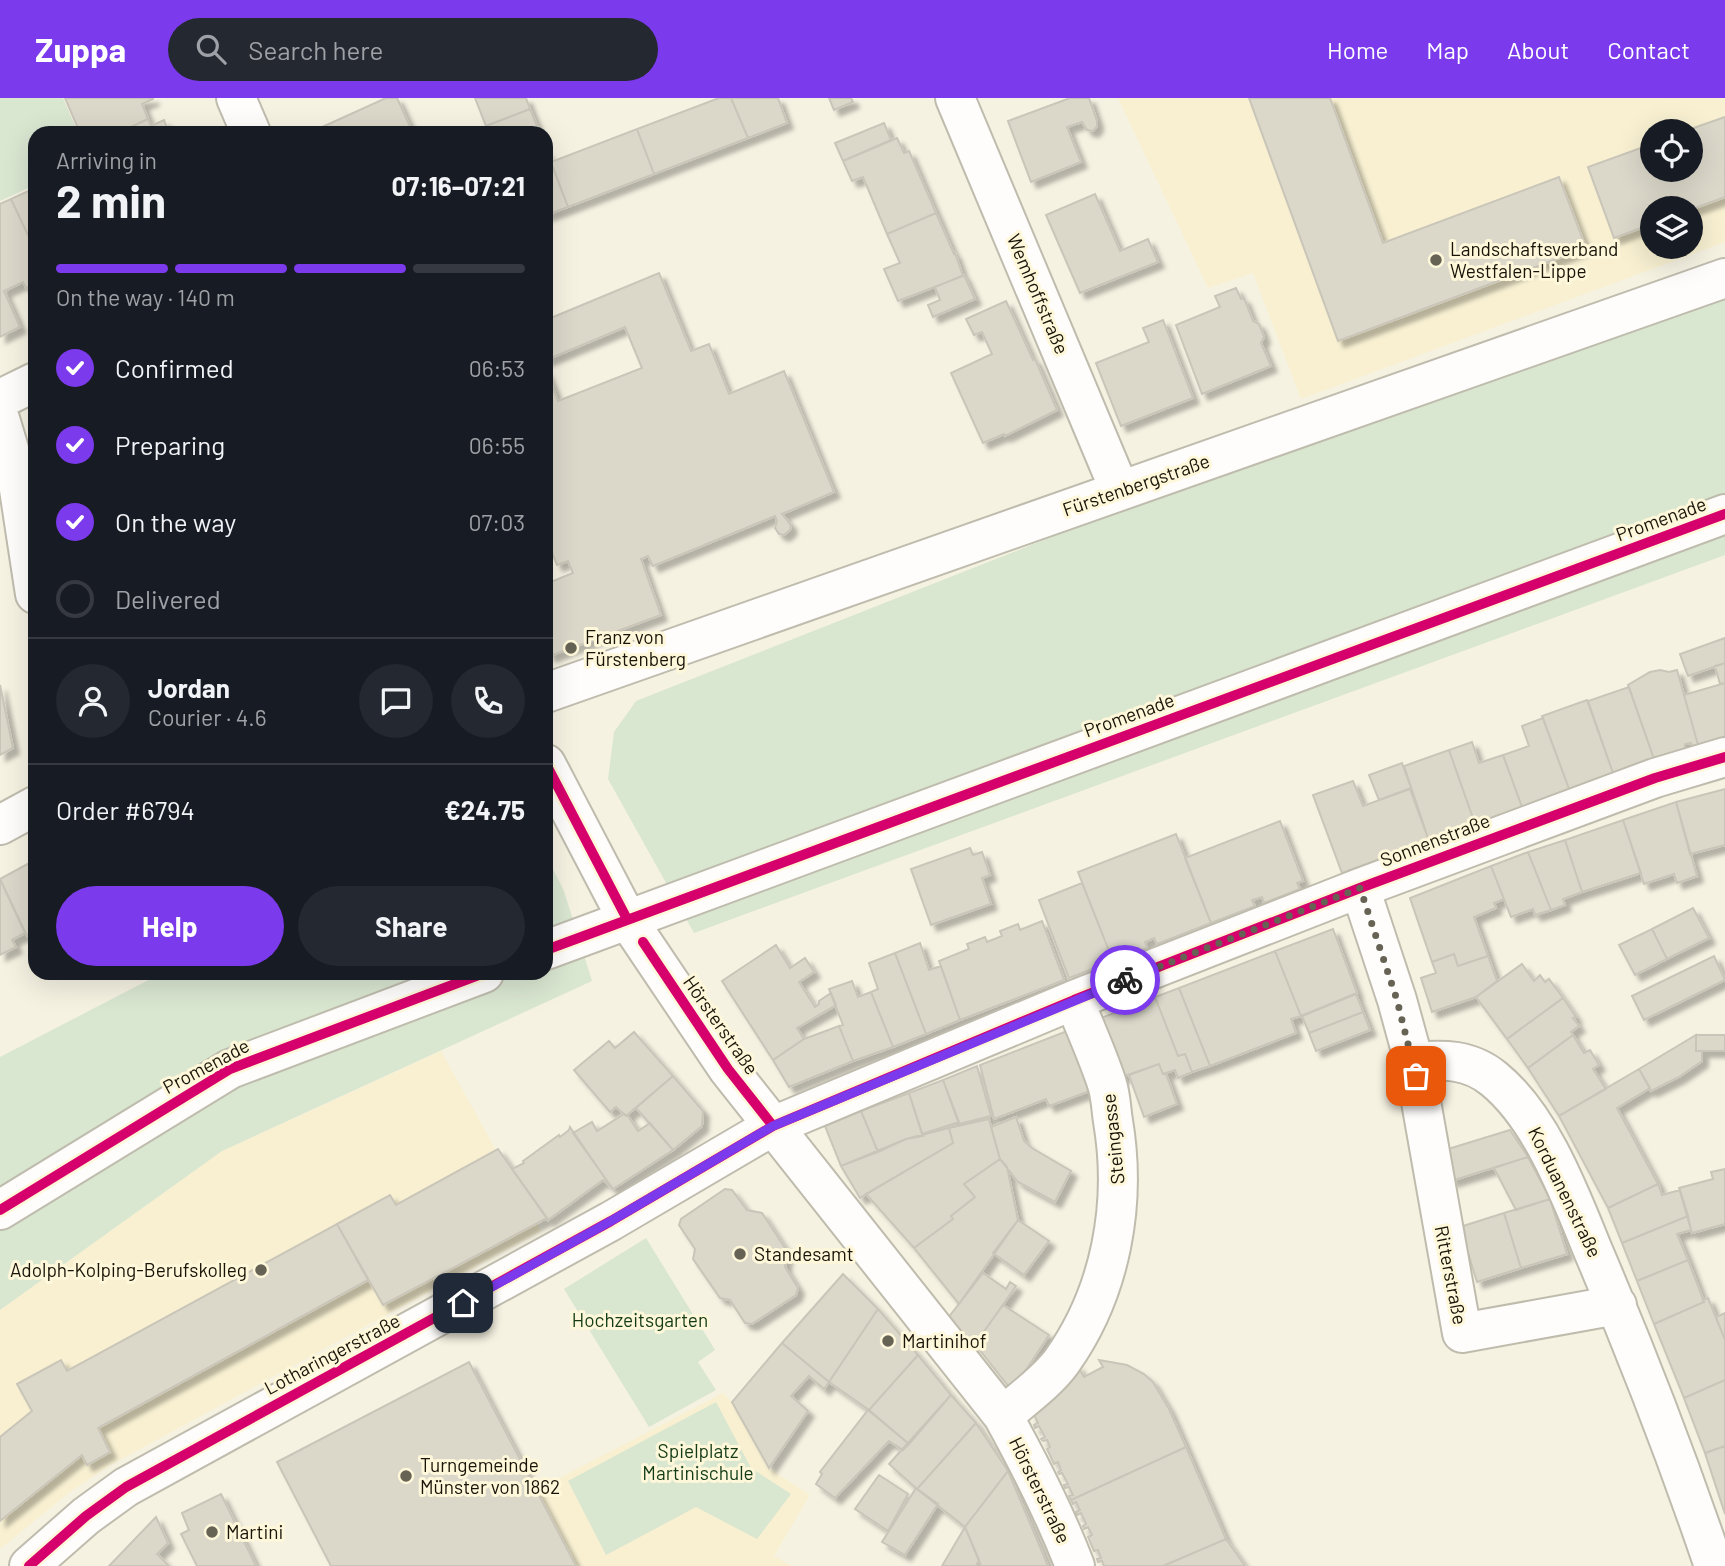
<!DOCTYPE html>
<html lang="en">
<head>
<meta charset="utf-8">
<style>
	body { margin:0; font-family:Barlow,sans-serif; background:#242831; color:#f1f3f6; height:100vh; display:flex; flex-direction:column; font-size:26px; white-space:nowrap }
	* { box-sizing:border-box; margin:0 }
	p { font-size:23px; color:#9ea1a6 }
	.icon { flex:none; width:38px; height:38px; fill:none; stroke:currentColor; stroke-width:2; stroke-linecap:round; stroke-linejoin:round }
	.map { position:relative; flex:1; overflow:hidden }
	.side { position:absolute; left:28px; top:28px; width:525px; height:854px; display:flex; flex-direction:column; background:#171b24; border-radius:21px; box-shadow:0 7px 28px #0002 }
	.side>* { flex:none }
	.controls { position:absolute; left:1640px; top:21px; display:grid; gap:14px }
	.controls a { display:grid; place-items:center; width:63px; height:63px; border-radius:50%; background:#171b24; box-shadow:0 7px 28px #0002; font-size:35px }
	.pin { position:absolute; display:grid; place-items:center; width:60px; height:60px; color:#fff; margin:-30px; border-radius:14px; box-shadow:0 4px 10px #0006 }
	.courier { position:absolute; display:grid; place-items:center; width:70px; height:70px; margin:-35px; border:5px solid #7c3aed; border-radius:50%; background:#fff; color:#222; box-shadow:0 2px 9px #0007 }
	.headline em { font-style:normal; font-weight:700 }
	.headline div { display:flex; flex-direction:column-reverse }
	.headline { display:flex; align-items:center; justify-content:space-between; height:119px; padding:0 28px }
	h1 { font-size:46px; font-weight:700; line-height:52px }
	.bar { display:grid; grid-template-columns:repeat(4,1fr); gap:10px 7px; align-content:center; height:84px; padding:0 28px }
	.bar i { height:9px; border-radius:5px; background:#363941 }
	.bar .active { background:#7c3aed }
	.bar p { grid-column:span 4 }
	.line { display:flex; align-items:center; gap:18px; padding:0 28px; border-top:2px solid #363941 }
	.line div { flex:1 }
	.round { display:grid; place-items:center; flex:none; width:74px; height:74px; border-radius:37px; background:#242831 }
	ol { padding:0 28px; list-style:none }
	li { display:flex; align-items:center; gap:21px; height:77px }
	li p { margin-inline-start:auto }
	li .icon { padding:7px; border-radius:50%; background:#7c3aed; color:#fff; stroke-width:4 }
	li:last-child { color:#9ea1a6 }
	li i { width:38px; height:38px; border:4px solid #363941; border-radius:50% }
	.button { display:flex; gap:14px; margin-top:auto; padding:14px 28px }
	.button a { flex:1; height:80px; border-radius:42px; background:#7c3aed; color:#fff; font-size:28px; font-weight:700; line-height:80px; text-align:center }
	.button a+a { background:#242831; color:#f1f3f6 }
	header { display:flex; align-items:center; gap:42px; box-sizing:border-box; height:98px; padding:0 35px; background:#7c3aed; color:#fff }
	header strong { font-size:33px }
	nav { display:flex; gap:38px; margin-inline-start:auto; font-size:24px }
	.search { width:490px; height:63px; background:#242831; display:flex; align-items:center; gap:18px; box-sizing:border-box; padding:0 24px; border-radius:38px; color:#9ea1a6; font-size:26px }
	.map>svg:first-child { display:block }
	.built { fill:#f8f0d1; fill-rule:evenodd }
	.green { fill:#d9e6d0 }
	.building { fill:#dbd8ca; stroke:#c9c5b8; stroke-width:2; filter:url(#shadow) }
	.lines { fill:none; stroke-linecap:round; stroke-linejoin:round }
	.minor-casing { stroke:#bfbcae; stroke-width:42 }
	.minor { stroke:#fefdfb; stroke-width:38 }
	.cycleway-casing { stroke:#fef7da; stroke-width:15 }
	.cycleway { stroke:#d6006c; stroke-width:10 }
	.done { stroke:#666254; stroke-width:7; stroke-dasharray:0 12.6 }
	.route { stroke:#7c3aed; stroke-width:9 }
	.poi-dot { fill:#666254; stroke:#fef7da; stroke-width:2.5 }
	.labels { text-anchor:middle; stroke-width:6; stroke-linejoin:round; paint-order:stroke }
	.poi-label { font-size:19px; fill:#181408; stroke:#fef7da; text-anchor:start }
	.street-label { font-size:19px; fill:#181408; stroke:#fef7da }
	.park-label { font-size:19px; fill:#123b16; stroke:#fef7da }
</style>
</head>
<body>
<header>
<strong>Zuppa</strong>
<div class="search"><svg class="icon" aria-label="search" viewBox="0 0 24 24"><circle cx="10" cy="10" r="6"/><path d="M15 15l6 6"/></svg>Search here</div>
<nav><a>Home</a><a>Map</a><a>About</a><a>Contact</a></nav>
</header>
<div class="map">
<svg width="1725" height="1468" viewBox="0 0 1725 1468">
	<defs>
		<filter id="shadow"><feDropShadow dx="6" dy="6" stdDeviation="2" flood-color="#0004"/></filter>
	</defs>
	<rect width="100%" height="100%" fill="#f6f2e2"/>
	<path class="built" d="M1118 0H1725V144L1301 301 1253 175 1208 190ZM1652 33H1690V72H1652ZM1652 110H1690V149H1652Z
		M441 953 541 1133 109 1368 70 1394 0 1451V1212L222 1053Z
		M723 1295 732 1304 769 1370 810 1397 774 1458 792 1468H576L536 1392Z"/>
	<path class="green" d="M0 0H63L78 35H35V87L0 103Z
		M1725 197V457L694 835 608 681 614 634 636 603 1102 419Z
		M546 757 564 793 592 883 222 1053 0 1212V959L162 875H546Z
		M646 1140 715 1252 698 1264 716 1292 649 1329 564 1191Z
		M716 1304 751 1370 791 1396 757 1441 696 1409 606 1457 568 1383Z"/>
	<path class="building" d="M65 0H153V1L142 6 148 21 118 35H80Z
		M386 0H397L413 35H309Z
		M475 0H526L530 11 486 28Z
		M719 0H731L748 40 654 76 637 31Z
		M731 0H778L787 25 748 40Z
		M829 0H851L853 4 834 12Z
		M1070 0H1089L1097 23V28L1093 33 1087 32 1082 24 1067 29 1081 64 1031 84 1008 23Z
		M1249 0H1330L1383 145 1559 79 1586 150 1338 243Z
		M530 11 540 35H488L486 28Z
		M1725 19V99L1690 112 1652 110V126L1614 140 1588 69 1652 46V72H1690V33H1685Z
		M148 21 151 28 164 22 169 35H118Z
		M884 25 891 42 843 63 835 45Z
		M637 31 654 76 568 109 551 64Z
		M897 40 904 55 909 53 936 115 887 136 863 79 852 83 843 63Z
		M546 52 568 109 546 117Z
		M35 90V152L11 101Z
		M1095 96 1120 153 1148 141 1158 164 1080 195 1046 117Z
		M11 101 35 152V186L26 190 23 184 4 193 20 229 0 239V106Z
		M936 115 954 156 955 155 963 178 898 203 884 171 900 165 887 136Z
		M659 175 691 253 709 246 729 296 784 273 834 394 782 416 791 427 790 432 784 437 779 436 775 430 777 423 775 418 653 468 648 458 641 461 661 517 550 558 546 548V486L573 475 568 463 557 467 546 440V272L558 303 642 270 625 229 546 262V222Z
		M964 177 975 201 933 219 928 207 940 202 935 189Z
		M1236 190 1241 201 1244 200 1253 223 1259 226 1264 239 1261 245 1271 268 1202 296 1176 227 1220 209 1215 198Z
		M1006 203 1033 262 1035 261 1057 312 1005 338 1004 336 983 345 951 275 992 256 982 234 974 237 966 221Z
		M1163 222 1193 300 1121 328 1096 265 1149 244 1143 230Z
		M1725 540V565L1688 578 1680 556Z
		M1725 565V585L1720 586 1715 568Z
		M1660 572 1669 574 1677 572 1698 647 1692 648 1691 645 1685 646V653L1654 661 1628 587 1650 574Z
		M1725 585V639L1698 647 1684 597Z
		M0 587 13 650 0 657Z
		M1629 589 1654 661 1613 675 1588 603Z
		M1587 602 1613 675 1569 691 1542 618Z
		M1543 620 1569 691 1522 709 1503 657 1529 648 1522 628Z
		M1472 644 1479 665 1503 657 1522 709 1475 726 1449 652Z
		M1449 652 1475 726 1429 743 1404 668Z
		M1402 665 1411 690 1379 702 1369 677Z
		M1353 683 1363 708 1410 691 1429 743 1342 775 1313 697Z
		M1725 691V747L1690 756 1676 704Z
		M1676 704 1697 778 1677 785 1674 776 1644 786 1623 722Z
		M1623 722 1641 775 1582 794 1565 742Z
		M1280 723 1303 783 1297 785 1300 791 1264 805 1262 799 1252 802 1255 808 1211 825 1185 760Z
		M1176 736 1211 825 1157 846 1154 840 1145 844 1147 850 1113 863 1078 774Z
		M1565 742 1582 794 1563 801 1565 807 1551 812 1528 754Z
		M970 750 973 757 982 754 990 777 982 780 991 806 931 827 911 771Z
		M1528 754 1551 812 1535 817 1533 811 1511 819 1491 768Z
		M35 762V833L27 838 0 781Z
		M1491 768 1504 801 1494 805 1496 810 1474 819 1488 858 1458 868 1454 856 1432 864 1410 800Z
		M0 781 25 835 12 842 16 849 0 857Z
		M1082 785 1113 863 1069 880 1039 802Z
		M1693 810 1709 840 1667 861 1652 831Z
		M1042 823 1064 882 960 922 939 863 969 851 967 846 985 839 987 844 1002 838 1000 833 1018 826 1020 832Z
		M1333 831 1357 895 1301 918 1275 853Z
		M1652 831 1667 861 1635 877 1619 847Z
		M920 845 929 872 941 868 960 922 926 936 895 855Z
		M776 847 790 870 805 860 814 874 799 884 815 909 819 906V903L831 895 836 907 797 930 804 941 773 962 722 883Z
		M1275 853 1301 918 1291 921 1296 935 1210 968 1179 890Z
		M895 855 926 936 893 949 871 894 878 891 869 865Z
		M1454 856 1458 868 1488 858 1497 883 1476 899 1432 914 1421 880 1436 875 1432 864Z
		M1714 858 1725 882 1644 922 1632 898Z
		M1522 866 1534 883 1540 877 1545 884 1549 881 1563 900 1507 941 1476 899Z
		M852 883 858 899 871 894 893 949 853 963 839 928 843 927 829 891Z
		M1179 890 1210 968 1192 974 1185 956 1178 958 1155 899Z
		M1356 896 1363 914 1309 935 1302 918Z
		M1155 899 1178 958 1185 956 1192 974 1178 980 1175 972 1163 976 1159 966 1119 980 1096 922Z
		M1563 900 1576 919 1573 920 1579 928 1571 934 1573 937 1528 970 1507 941Z
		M1363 914 1370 932 1316 953 1309 935Z
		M839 928 853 963 789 989 773 962 804 941Z
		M1067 933 1090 993 1049 1008 1046 1001 994 1021 980 967Z
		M634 934 673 978 626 1018 616 1009 610 1014 574 972 609 943 615 950Z
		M1573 937 1584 955 1590 952 1599 967 1593 971 1606 991 1559 1018 1528 970Z
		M1696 937H1725V953H1696Z
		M1696 937V953H1702V963L1679 979 1651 993 1639 971Z
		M1159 966 1163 976H1166L1177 1006 1144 1019 1129 977Z
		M977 968 991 1018 959 1026 943 982Z
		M1639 971 1650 990 1617 1010 1658 1086 1608 1110 1559 1018Z
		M673 978 703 1013 702 1028 673 1052 636 1010Z
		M943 982 959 1024 922 1036 909 995Z
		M909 995 923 1038 906 1041 878 1054 861 1013Z
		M861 1013 878 1054 841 1068 825 1028Z
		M624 1016 628 1018 638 1033 650 1025 673 1052 613 1091 573 1035 592 1024 597 1033Z
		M1016 1019 1024 1043 1032 1050 1071 1073 1055 1104 1018 1084 1000 1061 991 1029Z
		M989 1021 1000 1061 964 1086 975 1099 951 1118 953 1121 914 1150 866 1096 953 1045 949 1030Z
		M570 1029 611 1089 603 1082 548 1122 512 1071 524 1065 523 1063 559 1037 560 1039 569 1032Z
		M949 1030 953 1045 860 1100 841 1068 906 1041Z
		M1510 1032 1528 1059 1451 1083 1445 1052Z
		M498 1051 547 1120 383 1207 337 1126 390 1097 396 1107Z
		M1528 1059 1550 1101 1516 1112 1494 1070Z
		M1000 1061 1007 1069 1018 1122 959 1206 914 1150 953 1121 951 1118 975 1099 964 1086Z
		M1725 1071V1126L1692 1135 1679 1090 1713 1081 1711 1074Z
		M1658 1086 1662 1097 1680 1092 1688 1118 1622 1145 1608 1110Z
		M725 1091 732 1092 747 1112 762 1115 787 1153 785 1169 798 1190 796 1197 752 1226 745 1225 730 1202 720 1200 693 1161 695 1151 679 1127 681 1121Z
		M1550 1101 1567 1156 1521 1170 1504 1115Z
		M1504 1115 1521 1170 1477 1184 1460 1129Z
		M1688 1118 1691 1132 1677 1136 1688 1162 1637 1183 1622 1145Z
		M1018 1122 1049 1143 1024 1177 993 1155Z
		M337 1126 368 1182 98 1330 110 1354 87 1367 82 1357 0 1423V1339L32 1313 17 1286 61 1262 67 1273Z
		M1688 1162 1704 1204 1654 1226 1637 1183Z
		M983 1175 1006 1191 1010 1184 1016 1188 974 1248 948 1220Z
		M843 1176 878 1211 829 1284 782 1245Z
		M1708 1200 1725 1242V1282L1684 1300 1654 1226 1704 1204 1703 1202Z
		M1003 1207 1049 1237 1024 1275 1009 1289 975 1246Z
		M878 1211 918 1257 869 1312 829 1284Z
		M1725 1215V1242L1716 1219Z
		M782 1245 829 1284 824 1291 809 1278 791 1298 808 1313 769 1370 732 1304Z
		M918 1257 951 1297 909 1346 869 1312Z
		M1099 1262 1127 1267 1144 1276 1153 1284 1169 1311 1186 1349 1071 1402 1069 1398 1073 1397 1069 1389 1065 1390 1064 1387 1068 1386 1062 1375 1059 1376 1058 1374 1061 1372 1058 1364 1054 1366 1047 1351 1050 1349 1047 1342 1043 1343 1041 1341 1045 1339 1039 1328 1035 1330 1034 1327 1038 1325 1034 1317 1030 1319 1077 1267 1084 1279 1103 1269Z
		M469 1264 576 1468H331L277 1364Z
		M1725 1282V1348L1705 1355 1684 1300Z
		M951 1297 976 1325 917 1391 889 1366Z
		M868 1312 909 1346 903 1352 889 1343 835 1400 816 1386 822 1376 820 1374Z
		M976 1325 1008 1373 965 1429 917 1391Z
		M1725 1348V1416L1705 1355Z
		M1186 1349 1226 1441 1163 1468H1104L1102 1463 1098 1464 1097 1461 1101 1460 1098 1452 1094 1453 1088 1439 1092 1437 1088 1429 1084 1431 1083 1428 1086 1426 1081 1415 1077 1417 1076 1414 1080 1412 1076 1404 1073 1406 1071 1402Z
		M1008 1373 1048 1468H981L965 1429Z
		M879 1377 908 1396 888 1433 855 1411Z
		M916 1390 938 1406 905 1457 882 1444Z
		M221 1396 256 1468H197L181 1436 189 1432 182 1415Z
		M156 1419 168 1445 157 1456 169 1468H109Z
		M965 1429 979 1462 976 1468H942Z
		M1226 1441 1245 1468H1163Z"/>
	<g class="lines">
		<g class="minor-casing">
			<path id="minor" d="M236 0 251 35
				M955 0 1120 393
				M0 301 35 284
				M0 321 17 378 35 496
				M546 595 1725 180
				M546 666 627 821 728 971 1003 1318C1030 1367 1055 1416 1075 1468
				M0 727 35 708
				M1360 790 1397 902 1414 964C1443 961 1470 961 1494 981 1542 1020 1571 1099 1594 1155 1638 1258 1678 1362 1714 1468
				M546 852 1725 416
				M1414 964 1462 1235 1617 1207
				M0 1112 230 971 484 875
				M1003 1318C1022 1301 1047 1284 1062 1263 1111 1194 1127 1106 1113 1023 1111 1011 1111 998 1107 986 1098 958 1085 930 1074 902
				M29 1468 86 1418 126 1389 611 1123 773 1028 1074 902 1360 790 1655 680 1725 659"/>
		</g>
		<use href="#minor" class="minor"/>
		<g class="cycleway-casing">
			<path id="cycleway" d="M546 666 627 821
				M643 844 728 971 773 1028
				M546 852 1725 416
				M0 1112 230 971 484 875
				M29 1468 86 1418 126 1389 611 1123 773 1028 1074 902 1360 790 1655 680 1725 659"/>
		</g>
		<use href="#cycleway" class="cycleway"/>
	</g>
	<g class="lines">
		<path class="done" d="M1125 882 1360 790 1397 902 1416 978"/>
		<path class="route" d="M463 1205 611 1123 773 1028 1125 882"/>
	</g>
	<g class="poi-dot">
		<circle cx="1436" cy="162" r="7"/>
		<circle cx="571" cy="550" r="7"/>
		<circle cx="740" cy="1156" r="7"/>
		<circle cx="261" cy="1172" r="7"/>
		<circle cx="888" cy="1243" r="7"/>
		<circle cx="406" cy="1378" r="7"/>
		<circle cx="212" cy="1434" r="7"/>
	</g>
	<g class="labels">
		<g class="poi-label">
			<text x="1450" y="158">Landschaftsverband<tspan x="1450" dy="22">Westfalen-Lippe</tspan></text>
			<text x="585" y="546">Franz von<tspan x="585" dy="22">Fürstenberg</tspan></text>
			<text x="754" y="1163">Standesamt</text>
			<text x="247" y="1179" text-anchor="end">Adolph-Kolping-Berufskolleg</text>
			<text x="902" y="1250">Martinihof</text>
			<text x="420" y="1374">Turngemeinde<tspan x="420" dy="22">Münster von 1862</tspan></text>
			<text x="226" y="1441">Martini</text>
		</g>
		<g class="street-label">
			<text transform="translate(1038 196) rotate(67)" y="7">Wemhoffstraße</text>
			<text transform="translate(1136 387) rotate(-19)" y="7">Fürstenbergstraße</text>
			<text transform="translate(1661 421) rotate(-20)" y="7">Promenade</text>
			<text transform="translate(1129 617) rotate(-20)" y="7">Promenade</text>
			<text transform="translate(1435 742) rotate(-21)" y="7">Sonnenstraße</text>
			<text transform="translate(721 927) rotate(55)" y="7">Hörsterstraße</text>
			<text transform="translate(206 968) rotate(-28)" y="7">Promenade</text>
			<text transform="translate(1113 1041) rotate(-96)" y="7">Steingasse</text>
			<text transform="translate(1565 1094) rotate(64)" y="7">Korduanenstraße</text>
			<text transform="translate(1451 1177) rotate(79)" y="7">Ritterstraße</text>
			<text transform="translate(332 1256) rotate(-28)" y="7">Lotharingerstraße</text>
			<text transform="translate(1040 1392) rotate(64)" y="7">Hörsterstraße</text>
		</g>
		<g class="park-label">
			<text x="640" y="1229">Hochzeitsgarten</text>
			<text x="698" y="1360">Spielplatz<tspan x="698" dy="22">Martinischule</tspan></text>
		</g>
	</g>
</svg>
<div class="controls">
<a><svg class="icon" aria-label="locate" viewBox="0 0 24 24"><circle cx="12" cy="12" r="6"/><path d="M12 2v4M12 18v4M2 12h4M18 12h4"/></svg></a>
<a><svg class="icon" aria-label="layers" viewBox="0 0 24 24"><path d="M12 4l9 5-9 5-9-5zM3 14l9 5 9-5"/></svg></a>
</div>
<div class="pin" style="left:1416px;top:978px;background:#ea580c"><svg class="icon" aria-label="bag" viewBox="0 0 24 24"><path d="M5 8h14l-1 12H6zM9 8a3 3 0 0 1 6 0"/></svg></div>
<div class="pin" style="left:463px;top:1205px;background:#1f2937"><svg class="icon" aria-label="home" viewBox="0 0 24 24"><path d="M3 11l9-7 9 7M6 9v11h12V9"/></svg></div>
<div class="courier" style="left:1125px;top:882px"><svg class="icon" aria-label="bike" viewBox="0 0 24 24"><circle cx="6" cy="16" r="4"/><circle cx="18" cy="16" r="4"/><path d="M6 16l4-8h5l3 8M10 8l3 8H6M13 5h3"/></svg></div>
<section class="side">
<div class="headline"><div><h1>2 min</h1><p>Arriving in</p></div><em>07:16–07:21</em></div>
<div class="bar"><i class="active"></i><i class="active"></i><i class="active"></i><i></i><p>On the way · 140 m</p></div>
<ol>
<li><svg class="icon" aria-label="check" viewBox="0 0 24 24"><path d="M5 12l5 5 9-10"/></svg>Confirmed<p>06:53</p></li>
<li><svg class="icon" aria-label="check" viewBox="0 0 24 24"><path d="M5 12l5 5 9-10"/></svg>Preparing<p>06:55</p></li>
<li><svg class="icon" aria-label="check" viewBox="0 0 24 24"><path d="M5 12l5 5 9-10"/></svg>On the way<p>07:03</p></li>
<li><i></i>Delivered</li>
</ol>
<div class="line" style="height:126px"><a class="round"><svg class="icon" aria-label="person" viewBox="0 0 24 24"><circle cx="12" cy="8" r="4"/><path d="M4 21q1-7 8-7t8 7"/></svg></a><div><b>Jordan</b><p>Courier · 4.6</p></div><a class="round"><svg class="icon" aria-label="chat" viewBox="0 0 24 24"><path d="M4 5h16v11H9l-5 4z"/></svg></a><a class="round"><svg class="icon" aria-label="phone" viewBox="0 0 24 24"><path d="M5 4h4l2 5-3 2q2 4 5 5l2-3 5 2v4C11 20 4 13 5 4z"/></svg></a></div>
<div class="line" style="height:91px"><div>Order #6794</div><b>€24.75</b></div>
<div class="button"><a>Help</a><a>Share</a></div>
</section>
</div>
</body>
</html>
